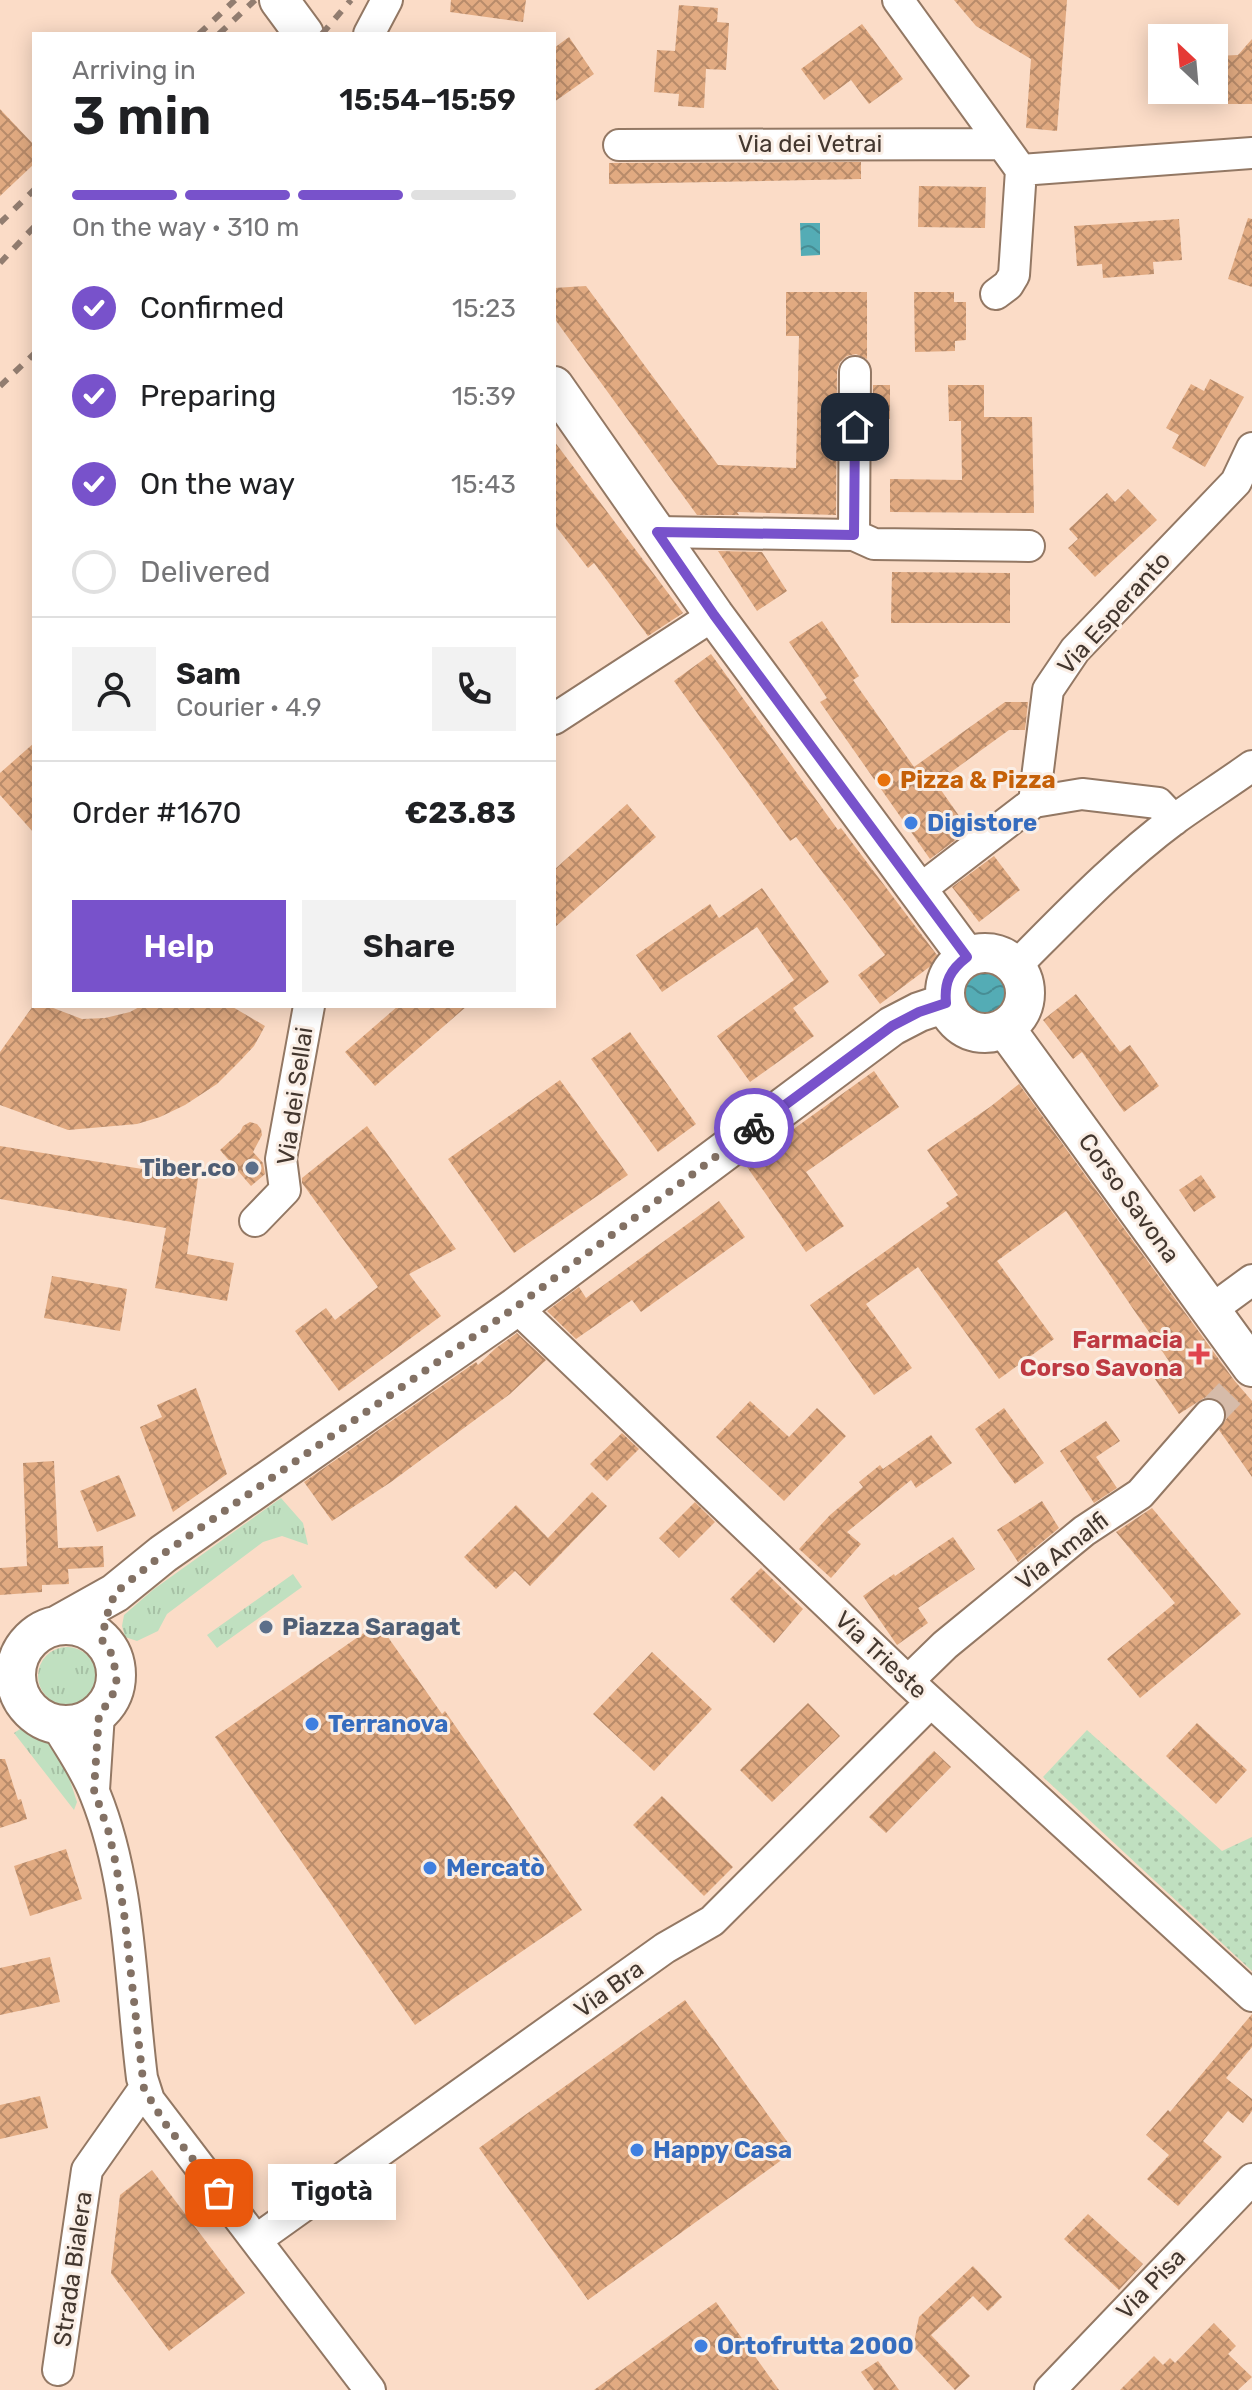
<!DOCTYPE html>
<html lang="en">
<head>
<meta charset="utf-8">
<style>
	body { margin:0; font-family:Rubik,sans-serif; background:#f2f2f2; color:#202124; height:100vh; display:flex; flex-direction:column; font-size:30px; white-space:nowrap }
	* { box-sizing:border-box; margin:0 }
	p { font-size:26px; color:#757577 }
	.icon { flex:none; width:44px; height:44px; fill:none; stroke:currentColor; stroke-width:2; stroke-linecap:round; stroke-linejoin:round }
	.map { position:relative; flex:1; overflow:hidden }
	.panel { position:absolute; left:32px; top:32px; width:524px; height:976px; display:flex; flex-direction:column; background:#fff; border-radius:0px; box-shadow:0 4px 20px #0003 }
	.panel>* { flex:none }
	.needle { width:52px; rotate:334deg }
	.buttons { position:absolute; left:1148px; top:24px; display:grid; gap:16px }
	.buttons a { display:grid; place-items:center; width:80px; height:80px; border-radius:0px; background:#fff; box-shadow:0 4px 20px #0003; font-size:40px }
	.pin { position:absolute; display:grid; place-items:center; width:68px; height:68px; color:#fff; margin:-34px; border-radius:16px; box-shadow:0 4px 12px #0006 }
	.courier { position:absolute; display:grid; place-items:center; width:80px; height:80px; margin:-40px; border:6px solid #7852cb; border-radius:50%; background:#fff; color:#222; box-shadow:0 2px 10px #0007 }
	.bubble { position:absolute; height:56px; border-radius:0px; background:#fff; box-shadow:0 4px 20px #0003; font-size:26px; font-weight:600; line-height:56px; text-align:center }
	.headline em { font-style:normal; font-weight:600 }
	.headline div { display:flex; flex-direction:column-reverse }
	.headline { display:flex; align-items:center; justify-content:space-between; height:136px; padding:0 40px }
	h1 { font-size:52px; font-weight:600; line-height:60px }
	.bar { display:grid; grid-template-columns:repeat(4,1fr); gap:12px 8px; align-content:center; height:96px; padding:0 40px }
	.bar i { height:10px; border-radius:6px; background:#e0e0e0 }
	.bar .on { background:#7852cb }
	.bar p { grid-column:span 4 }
	.line { display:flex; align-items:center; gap:20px; padding:0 40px; border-top:2px solid #e0e0e0 }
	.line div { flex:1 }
	.round { display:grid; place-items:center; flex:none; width:84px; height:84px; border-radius:0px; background:#f2f2f2 }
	ol { padding:0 40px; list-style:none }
	li { display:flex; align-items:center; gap:24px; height:88px }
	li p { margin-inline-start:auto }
	li .icon { padding:8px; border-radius:50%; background:#7852cb; color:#fff; stroke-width:4 }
	li:last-child { color:#757577 }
	li i { width:44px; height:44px; border:4px solid #e0e0e0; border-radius:50% }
	.button { display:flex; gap:16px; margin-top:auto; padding:16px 40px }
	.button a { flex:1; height:92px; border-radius:0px; background:#7852cb; color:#fff; font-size:32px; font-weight:600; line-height:92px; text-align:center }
	.button a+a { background:#f2f2f2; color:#202124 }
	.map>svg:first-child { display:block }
	.grass { fill:url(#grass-tufts) }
	.park { fill:url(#park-dots) }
	.water { fill:url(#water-waves) }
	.building { fill:url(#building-cross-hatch) }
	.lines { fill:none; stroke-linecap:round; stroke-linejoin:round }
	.minor-tunnel { stroke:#d6bba9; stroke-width:30; stroke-dasharray:30 15; stroke-linecap:butt }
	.minor-casing { stroke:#937864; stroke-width:34 }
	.major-casing { stroke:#937864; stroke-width:42 }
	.minor { stroke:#fff; stroke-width:30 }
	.major { stroke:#fff; stroke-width:38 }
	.rail { stroke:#927d70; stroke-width:6; stroke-dasharray:10 10; stroke-linecap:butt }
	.done { stroke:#837164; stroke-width:8; stroke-dasharray:0 14.4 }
	.route { stroke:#7852cb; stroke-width:10 }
	.food-dot { fill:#e8710a; stroke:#faeee5; stroke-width:3 }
	.shop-dot { fill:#3f7fe0; stroke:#faeee5; stroke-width:3 }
	.service-dot { fill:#5c6f8a; stroke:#faeee5; stroke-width:3 }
	.health-dot { fill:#e0444e; stroke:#faeee5; stroke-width:3 }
	.labels { text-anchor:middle; stroke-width:6; stroke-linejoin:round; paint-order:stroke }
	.street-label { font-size:24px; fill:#43372f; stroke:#faeee5 }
	.food-label { font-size:24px; font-weight:bold; fill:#c56008; stroke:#faeee5; text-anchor:start }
	.shop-label { font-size:24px; font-weight:bold; fill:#366cbe; stroke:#faeee5; text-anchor:start }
	.service-label { font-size:24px; font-weight:bold; fill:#4e5e75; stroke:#faeee5; text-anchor:end }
	.health-label { font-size:24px; font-weight:bold; fill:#be3a42; stroke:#faeee5; text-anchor:end }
</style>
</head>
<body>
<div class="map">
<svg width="1252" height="2390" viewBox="0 0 1252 2390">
	<defs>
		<pattern id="grass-tufts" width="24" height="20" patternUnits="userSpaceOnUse" patternTransform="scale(2)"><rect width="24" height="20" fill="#c0e0c0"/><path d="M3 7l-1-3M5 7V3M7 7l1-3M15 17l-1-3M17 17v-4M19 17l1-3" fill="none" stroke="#a6c1a5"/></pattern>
		<pattern id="park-dots" width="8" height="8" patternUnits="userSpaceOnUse" patternTransform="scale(2)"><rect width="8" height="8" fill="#c0e0c0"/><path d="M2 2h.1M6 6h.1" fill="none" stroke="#a6c1a5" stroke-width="1.8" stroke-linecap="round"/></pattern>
		<pattern id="water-waves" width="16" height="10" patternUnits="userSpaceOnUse" patternTransform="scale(2)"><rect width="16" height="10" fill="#54acb5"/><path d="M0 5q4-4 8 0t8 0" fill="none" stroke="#478d94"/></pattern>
		<pattern id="building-cross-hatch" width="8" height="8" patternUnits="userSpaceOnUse" patternTransform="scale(2)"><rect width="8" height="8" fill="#e1aa81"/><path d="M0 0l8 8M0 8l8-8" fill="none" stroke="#b88b6a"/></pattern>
	</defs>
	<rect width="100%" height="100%" fill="#fbdcc7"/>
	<path class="grass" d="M281 1498 303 1523 308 1545 282 1536 263 1542 167 1614 158 1631 137 1641 125 1637 122 1626 124 1615 154 1589Z
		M293 1574 302 1587 217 1648 207 1635Z
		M38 1676a29 29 0 1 1 58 0a29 29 0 1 1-58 0Z
		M20 1729C60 1739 65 1766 77 1802L74 1810 14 1733Z"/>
	<path class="park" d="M1087 1730 1222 1851 1252 1837V1971L1043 1777Z"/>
	<path class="water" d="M800 223H820V255L801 256Z
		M964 993a22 22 0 1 1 44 0a22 22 0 1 1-44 0Z"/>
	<path class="building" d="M451 0H526L523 22 450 12Z
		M954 0H1067L1057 131 1026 128 1031 59 976 26Z
		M679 5 718 8 717 22 729 23 726 70 706 69 704 108 678 106 679 94 654 92 657 50 675 51Z
		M862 24 903 79 869 104 851 80 824 100 801 69Z
		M569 37 594 74 554 102V48Z
		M1252 39V104H1214V56L1238 55Z
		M0 109 34 145V164L0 196Z
		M861 162V179L609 184V163Z
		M919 186 986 187 985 228 918 227Z
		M1248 218 1252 219V287L1228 279Z
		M1179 219 1182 260 1153 262 1154 274 1103 278 1102 264 1077 266 1074 226Z
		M586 286 718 465 796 468 799 336H786V292H867V359L856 354 847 356 840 362 837 371 836 515 737 512 739 515H697L554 318V288Z
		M914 292H954V302H966V340L955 341V351L915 352Z
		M1210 379 1244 397 1205 467 1172 448 1179 435 1166 428 1191 384 1204 391Z
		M873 385H890V419H873Z
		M948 385H984V417H1032L1034 513 890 512V479L962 480 961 421H949Z
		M554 441 683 613 648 636 594 563 588 568 554 524Z
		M1128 489 1157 520 1095 577 1068 548 1078 539 1069 529 1107 493 1115 502Z
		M718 551 762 552 787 591 757 611Z
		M892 572 1010 573V623H891Z
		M822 621 859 676 853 680 914 767 1005 702H1028L1025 730H1009L936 783 969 830 930 859 820 702 827 698 789 642Z
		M711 654 838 830 841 828 940 959 880 1004 858 975 885 955 796 837 790 841 674 681Z
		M34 743V833L0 795V773Z
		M627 804 656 837 554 928V870Z
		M994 856 1020 890 979 922 952 887Z
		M762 888 829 982 793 1008 814 1036 750 1082 717 1036 794 980 757 927 662 992 636 955 710 904 719 918Z
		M1076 994 1120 1052 1130 1045 1159 1086 1124 1112 1082 1052 1073 1059 1043 1020Z
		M33 1006H48L82 1019 105 1018 130 1012 141 1006H231L265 1026 254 1046 240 1061 217 1084 185 1105 160 1117 137 1124 68 1130 0 1105V1052Z
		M398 1006H467L375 1086 345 1052Z
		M630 1032 696 1124 658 1152 591 1059Z
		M874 1071 899 1107 806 1172 844 1226 806 1252 745 1164Z
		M560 1080 628 1175 514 1253 448 1159Z
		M1019 1084 1234 1380 1252 1401V1477L1219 1430 1227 1418 1226 1410 1221 1402 1213 1398H1204L1179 1414 1155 1379 1173 1367 1066 1211 997 1261 1054 1339 999 1379 918 1267 866 1304 912 1368 874 1395 810 1305 949 1206 946 1203 958 1195 927 1150 990 1107Z
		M250 1122 257 1124 261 1129 262 1135 253 1152 263 1163 265 1174 251 1186 220 1150 240 1132 243 1126Z
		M367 1126 456 1249 409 1274 441 1316 339 1391 295 1331 326 1308 335 1320 378 1287 302 1183V1178Z
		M0 1146 198 1178 187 1254 234 1263 227 1301 155 1288 166 1228 0 1199Z
		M1201 1175 1216 1197 1194 1212 1179 1190Z
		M719 1201 745 1237 641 1312 632 1300 576 1339 547 1311 579 1287 586 1298Z
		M52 1276 127 1289 120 1331 44 1318Z
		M517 1333 546 1360 510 1394 391 1482 332 1521 304 1482 476 1362 478 1365 496 1348Z
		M196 1388 227 1474 173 1512 140 1427 162 1417 157 1405Z
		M750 1401 789 1437 817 1408 846 1436 784 1501 716 1437Z
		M1004 1408 1044 1463 1015 1484 975 1429Z
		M1106 1421 1120 1441 1096 1457 1117 1488 1094 1503 1060 1451Z
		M622 1433 639 1449 607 1481 590 1464Z
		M931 1435 952 1463 916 1488 911 1480 847 1532 861 1544 831 1578 799 1549 830 1515 863 1487 859 1482 880 1465 883 1469Z
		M54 1461 58 1548 103 1546 104 1567 68 1569 69 1584 42 1585V1592L0 1595V1568L27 1566 23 1463Z
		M119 1475 136 1516 97 1532 80 1491Z
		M592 1492 607 1506 530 1586 515 1571 496 1589 464 1557 516 1505 548 1538Z
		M1042 1501 1059 1528 1018 1562 997 1530Z
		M695 1502 715 1522 679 1558 659 1538Z
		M1152 1508 1241 1614 1140 1698 1107 1659 1175 1603 1116 1532Z
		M953 1537 975 1569 918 1608 928 1623 897 1645 863 1596 894 1574 895 1576Z
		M761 1568 803 1609 774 1643 730 1599Z
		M378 1623 442 1714 445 1711 582 1910 415 2025 215 1737Z
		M652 1652 712 1709 654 1771 593 1714Z
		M808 1703 840 1736 772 1802 740 1770Z
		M1197 1723 1247 1770 1216 1804 1166 1756Z
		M934 1751 951 1767 886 1833 869 1817Z
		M0 1759H5L18 1800 21 1799 27 1819 0 1828Z
		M662 1796 733 1867 704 1896 633 1825Z
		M66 1849 82 1899 30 1916 14 1866Z
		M50 1957 60 2002 0 2015V1968Z
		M685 2000 794 2151 588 2300 479 2148Z
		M1252 2014V2047L1226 2078 1252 2099V2111L1243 2123 1228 2111 1203 2141 1222 2157 1178 2206 1147 2179 1169 2155 1146 2135 1168 2110 1170 2112Z
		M40 2096 48 2128 0 2139V2105Z
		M152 2170 245 2293 169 2351 111 2273 120 2195Z
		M1088 2214 1143 2264 1119 2290 1064 2239Z
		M973 2266 1002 2297 988 2311 973 2296 931 2335 970 2376 955 2390 916 2349 912 2353 919 2317Z
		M716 2302 779 2390H594Z
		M1214 2323 1236 2346 1228 2354 1252 2377 1238 2390H1120L1154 2356 1163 2365 1170 2358 1175 2363Z
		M878 2361 899 2390H874L861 2372Z"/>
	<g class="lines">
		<path class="minor-tunnel" d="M1209 1415 1240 1383"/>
		<g class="minor-casing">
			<path id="minor" d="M898 0 1021 170 1252 153
				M369 34 387 0
				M619 145 1001 144
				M996 294 1008 285 1014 275 1021 170
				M657 532 854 535 874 544 1029 546
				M854 535 855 372
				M554 719 714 615
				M1034 802 1082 794 1158 803 1174 820
				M918 891 1034 802 1048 690 1075 650 1236 482 1252 448
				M1015 967C1066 916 1117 862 1175 819 1200 801 1227 784 1252 766
				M255 1221 285 1190 281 1159 309 1006
				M516 1307 908 1681 1252 1996
				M1211 1310 1252 1280
				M908 1681 945 1645 1084 1531 1140 1494 1209 1415
				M56 1724C69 1747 86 1770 95 1794 131 1883 130 1983 142 2078L149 2100 370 2390
				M94 1790 99 1714
				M256 2240 665 1948 712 1921 931 1702
				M58 2370 87 2170 144 2089
				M1050 2390 1252 2179"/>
		</g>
		<g class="major-casing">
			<path id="major" d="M279 0 304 34
				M554 386 714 615 967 957
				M945 993a40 40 0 1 1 80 0a40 40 0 1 1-80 0Z
				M1005 1028 1252 1367
				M16 1675a50 50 0 1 1 100 0a50 50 0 1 1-100 0Z
				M56 1626 115 1593 163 1554 516 1307 892 1026 919 1012 946 1003"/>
		</g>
		<use href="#minor" class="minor"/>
		<use href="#major" class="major"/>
		<path class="rail" d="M199 34 235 0
			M219 34 255 0
			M322 34 351 0
			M0 223 34 190
			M0 263 34 227
			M0 386 34 354"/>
	</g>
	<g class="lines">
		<path class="done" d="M219 2193 164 2122 144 2089 124 1913 116 1865 109 1833 94 1790 99 1714 108 1703 115 1690 117 1676 111 1653 102 1640 106 1618 115 1593 163 1554 516 1307 754 1128"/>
		<path class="route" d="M754 1128 892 1026 919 1012 946 1003C944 982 950 970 967 957L714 615 657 532 854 535 855 427"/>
	</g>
	<circle class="food-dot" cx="884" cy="780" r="8"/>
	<g class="shop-dot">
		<circle cx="911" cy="823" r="8"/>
		<circle cx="312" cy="1724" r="8"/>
		<circle cx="430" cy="1868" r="8"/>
		<circle cx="637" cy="2150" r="8"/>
		<circle cx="701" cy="2346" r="8"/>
	</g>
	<g class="service-dot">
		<circle cx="252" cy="1168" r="8"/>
		<circle cx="266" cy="1627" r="8"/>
	</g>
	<path class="health-dot" d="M1195 1342h8v8h8v8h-8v8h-8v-8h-8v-8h8z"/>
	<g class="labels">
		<g class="street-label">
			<text x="810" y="152">Via dei Vetrai</text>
			<text transform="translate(1114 613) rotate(-48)" y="8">Via Esperanto</text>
			<text transform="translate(295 1096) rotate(-82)" y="8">Via dei Sellai</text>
			<text transform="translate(1129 1198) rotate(54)" y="8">Corso Savona</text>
			<text transform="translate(1062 1551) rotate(-38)" y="8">Via Amalfi</text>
			<text transform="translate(881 1655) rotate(43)" y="8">Via Trieste</text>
			<text transform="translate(609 1989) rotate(-36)" y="8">Via Bra</text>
			<text transform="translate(73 2269) rotate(-82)" y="8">Strada Bialera</text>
			<text transform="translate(1151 2284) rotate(-46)" y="8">Via Pisa</text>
		</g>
		<g class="food-label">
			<text x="900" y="788">Pizza &amp; Pizza</text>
		</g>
		<g class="shop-label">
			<text x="927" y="831">Digistore</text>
			<text x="328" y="1732">Terranova</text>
			<text x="446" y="1876">Mercatò</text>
			<text x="653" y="2158">Happy Casa</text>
			<text x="717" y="2354">Ortofrutta 2000</text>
		</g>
		<g class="service-label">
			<text x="236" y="1176">Tiber.co</text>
			<text x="282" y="1635" text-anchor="start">Piazza Saragat</text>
		</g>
		<g class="health-label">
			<text x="1183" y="1348">Farmacia<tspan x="1183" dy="28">Corso Savona</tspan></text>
		</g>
	</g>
</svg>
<div class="buttons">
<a><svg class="needle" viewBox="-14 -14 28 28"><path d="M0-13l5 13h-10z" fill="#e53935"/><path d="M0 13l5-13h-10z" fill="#757577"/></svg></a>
</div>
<div class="pin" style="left:219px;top:2193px;background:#ea580c"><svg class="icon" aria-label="bag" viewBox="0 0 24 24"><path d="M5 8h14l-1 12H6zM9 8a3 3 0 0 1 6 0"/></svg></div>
<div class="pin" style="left:855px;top:427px;background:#1f2937"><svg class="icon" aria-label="home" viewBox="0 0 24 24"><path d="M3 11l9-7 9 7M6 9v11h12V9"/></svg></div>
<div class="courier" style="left:754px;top:1128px"><svg class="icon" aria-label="bike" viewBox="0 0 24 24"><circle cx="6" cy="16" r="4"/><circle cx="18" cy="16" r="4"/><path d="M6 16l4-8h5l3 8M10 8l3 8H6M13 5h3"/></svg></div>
<div class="bubble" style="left:268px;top:2164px;width:128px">Tigotà</div>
<section class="panel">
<div class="headline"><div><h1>3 min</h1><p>Arriving in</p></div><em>15:54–15:59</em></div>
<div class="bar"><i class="on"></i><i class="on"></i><i class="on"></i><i></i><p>On the way · 310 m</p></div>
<ol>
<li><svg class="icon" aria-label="check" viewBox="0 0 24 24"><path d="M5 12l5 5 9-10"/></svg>Confirmed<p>15:23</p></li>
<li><svg class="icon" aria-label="check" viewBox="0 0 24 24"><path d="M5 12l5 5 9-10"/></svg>Preparing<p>15:39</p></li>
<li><svg class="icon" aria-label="check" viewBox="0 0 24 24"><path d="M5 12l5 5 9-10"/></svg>On the way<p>15:43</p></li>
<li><i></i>Delivered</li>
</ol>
<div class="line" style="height:144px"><a class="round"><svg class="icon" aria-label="person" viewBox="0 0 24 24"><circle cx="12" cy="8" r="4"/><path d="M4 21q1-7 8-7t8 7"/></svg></a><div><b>Sam</b><p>Courier · 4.9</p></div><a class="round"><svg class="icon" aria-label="phone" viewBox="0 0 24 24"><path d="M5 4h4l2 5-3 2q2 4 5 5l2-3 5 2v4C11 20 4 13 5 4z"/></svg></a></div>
<div class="line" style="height:104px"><div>Order #1670</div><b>€23.83</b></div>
<div class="button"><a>Help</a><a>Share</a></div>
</section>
</div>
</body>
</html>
